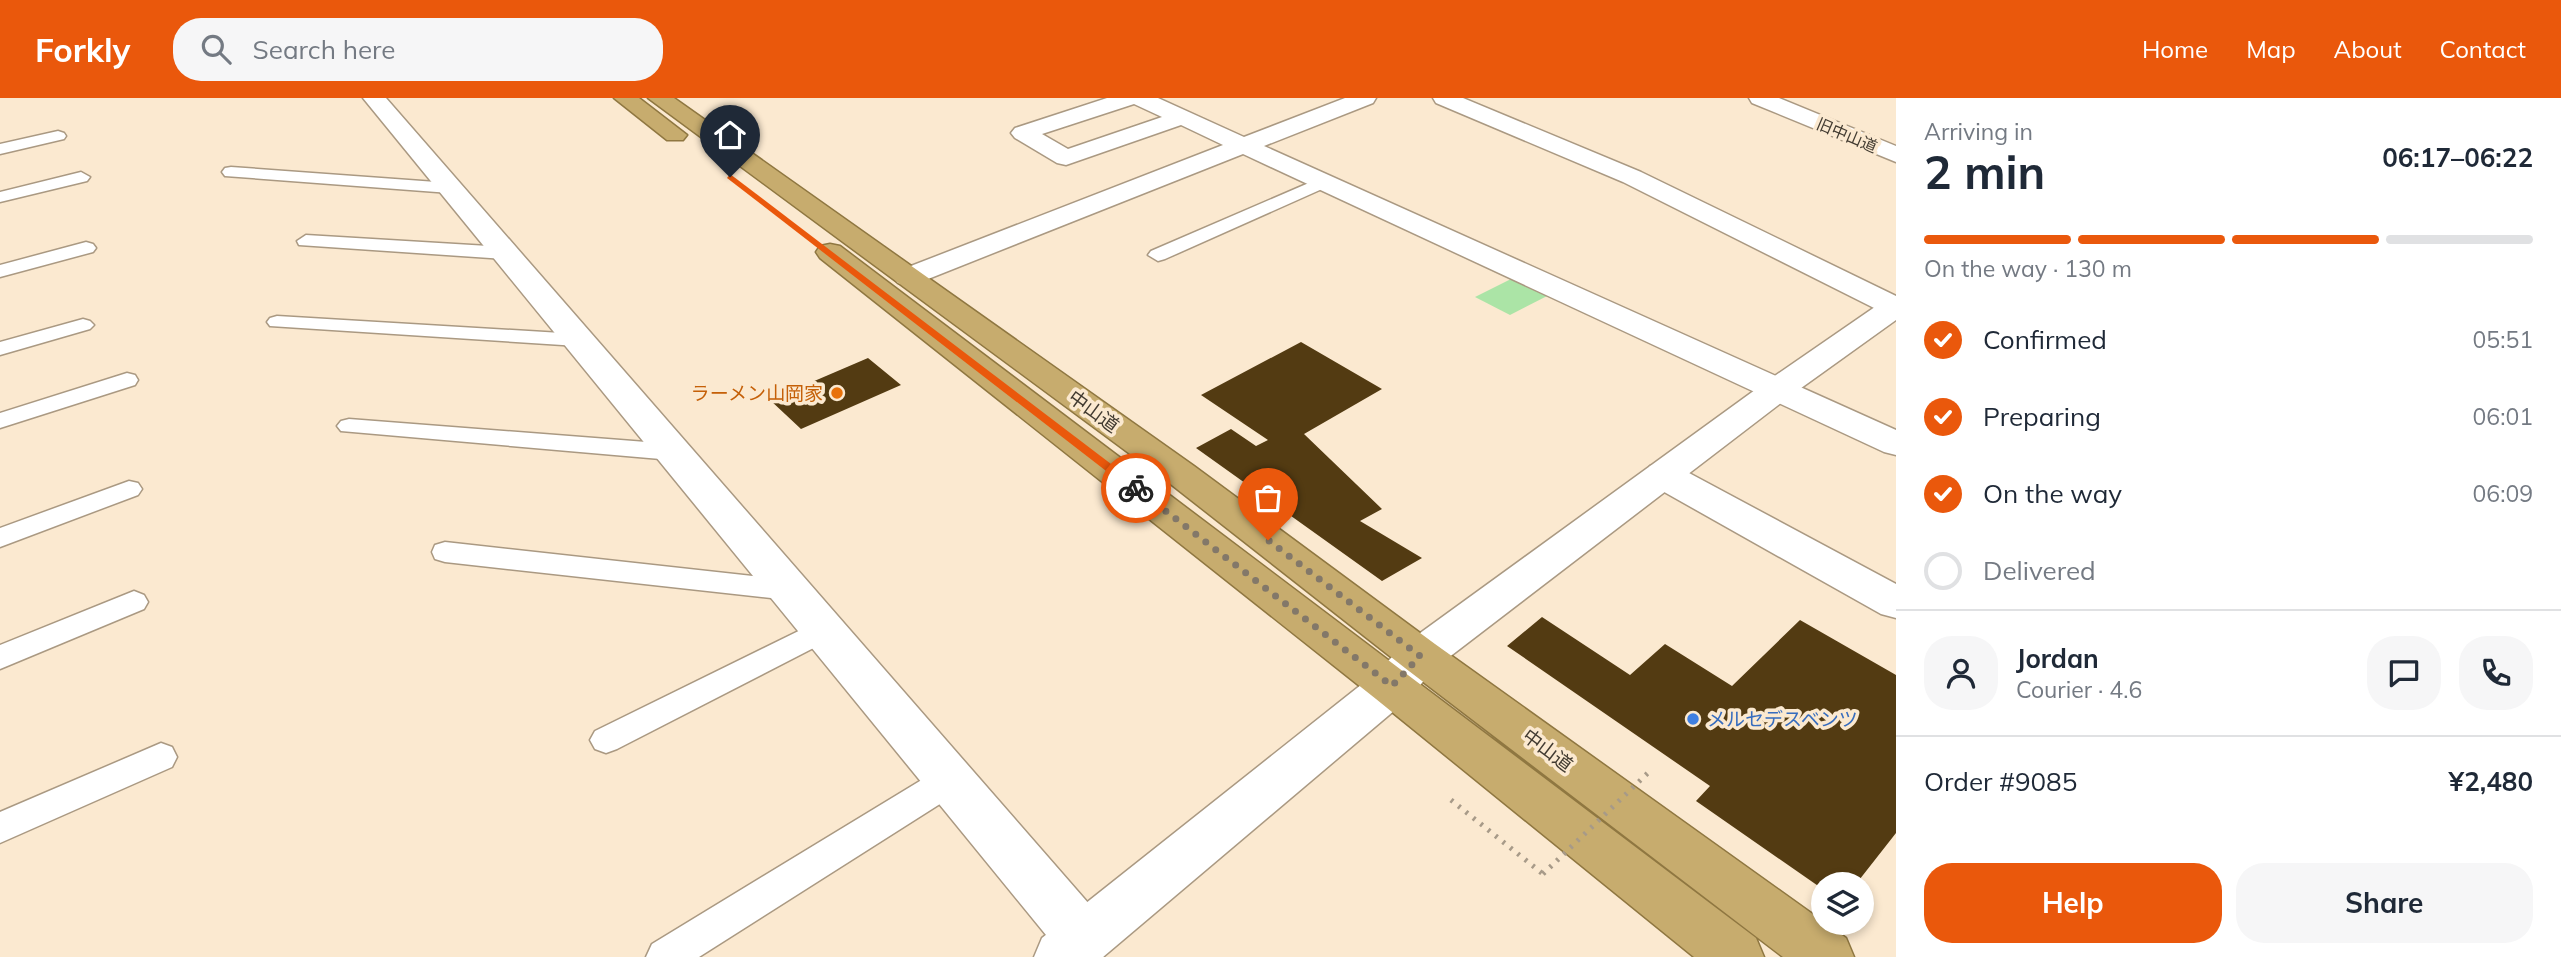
<!DOCTYPE html>
<html lang="en">
<head>
<meta charset="utf-8">
<style>
	body { margin:0; font-family:Mulish,"Noto Sans JP",sans-serif; background:#f6f6f7; color:#1f2937; height:100vh; display:flex; flex-direction:column; font-size:26px; white-space:nowrap }
	* { box-sizing:border-box; margin:0 }
	p { font-size:23px; color:#747a83 }
	.icon { flex:none; width:38px; height:38px; fill:none; stroke:currentColor; stroke-width:2; stroke-linecap:round; stroke-linejoin:round }
	.map { position:relative; flex:1; overflow:hidden }
	.side { display:flex; flex-direction:column; background:#fff; width:665px }
	.side>* { flex:none }
	.tools { position:absolute; left:1811px; top:774px; display:grid; gap:14px }
	.tools a { display:grid; place-items:center; width:63px; height:63px; border-radius:50%; background:#fff; box-shadow:0 4px 10px #0003; font-size:35px }
	.pin { position:absolute; display:grid; place-items:center; width:60px; height:60px; color:#fff; margin:-72px -30px; border-radius:50% 50% 50% 0; rotate:-45deg; box-shadow:0 0 7px #0007 }
	.pin .icon { rotate:45deg }
	.courier { position:absolute; display:grid; place-items:center; width:70px; height:70px; margin:-35px; border:5px solid #ea580c; border-radius:50%; background:#fff; color:#222; box-shadow:0 2px 9px #0007 }
	.summary em { font-style:normal; font-weight:700 }
	.summary div { display:flex; flex-direction:column-reverse }
	.summary { display:flex; align-items:center; justify-content:space-between; height:119px; padding:0 28px }
	h1 { font-size:46px; font-weight:700; line-height:52px }
	.bar { display:grid; grid-template-columns:repeat(4,1fr); gap:10px 7px; align-content:center; height:84px; padding:0 28px }
	.bar i { height:9px; border-radius:5px; background:#e0e1e3 }
	.bar .selected { background:#ea580c }
	.bar p { grid-column:span 4 }
	.line { display:flex; align-items:center; gap:18px; padding:0 28px; border-top:2px solid #e0e1e3 }
	.line div { flex:1 }
	.round { display:grid; place-items:center; flex:none; width:74px; height:74px; border-radius:28px; background:#f6f6f7 }
	ol { padding:0 28px; list-style:none }
	li { display:flex; align-items:center; gap:21px; height:77px }
	li p { margin-inline-start:auto }
	li .icon { padding:7px; border-radius:50%; background:#ea580c; color:#fff; stroke-width:4 }
	li:last-child { color:#747a83 }
	li i { width:38px; height:38px; border:4px solid #e0e1e3; border-radius:50% }
	.cta { display:flex; gap:14px; margin-top:auto; padding:14px 28px }
	.cta a { flex:1; height:80px; border-radius:28px; background:#ea580c; color:#fff; font-size:28px; font-weight:700; line-height:80px; text-align:center }
	.cta a+a { background:#f6f6f7; color:#1f2937 }
	header { display:flex; align-items:center; gap:42px; box-sizing:border-box; height:98px; padding:0 35px; background:#ea580c; color:#fff }
	header strong { font-size:33px }
	nav { display:flex; gap:38px; margin-inline-start:auto; font-size:24px }
	.search { width:490px; height:63px; background:#f6f6f7; display:flex; align-items:center; gap:18px; box-sizing:border-box; padding:0 24px; border-radius:28px; color:#747a83; font-size:26px }
	main { display:flex; flex:1; min-height:0 }
	.map>svg:first-child { display:block }
	.green { fill:#abe4a6 }
	.building { fill:#533b12 }
	.lines { fill:none; stroke-linecap:round; stroke-linejoin:round }
	.service-casing { stroke:#aa9982; stroke-width:3 }
	.minor-casing { stroke:#aa9982; stroke-width:3 }
	.tertiary-casing { stroke:#aa9982; stroke-width:3 }
	.secondary-casing { stroke:#aa9982; stroke-width:3 }
	.trunk-casing { stroke:#8f7741; stroke-width:3 }
	.path { stroke:#a79a88; stroke-width:5; stroke-dasharray:2.5 7; stroke-linecap:butt }
	.service { fill:#fff; fill-rule:evenodd }
	.minor { fill:#fff; fill-rule:evenodd }
	.tertiary { fill:#fff; fill-rule:evenodd }
	.secondary { fill:#fff; fill-rule:evenodd }
	.trunk { fill:#c7ac6e; fill-rule:evenodd }
	.path-bridge { stroke:#a79a88; stroke-width:5; stroke-dasharray:2.5 7; stroke-linecap:butt }
	.route { fill:#ea580c }
	.done { stroke:#837869; stroke-width:7; stroke-dasharray:0 12.6 }
	.food-dot { fill:#e8710a; stroke:#fbe9d0; stroke-width:2.5 }
	.shop-dot { fill:#3f7fe0; stroke:#fbe9d0; stroke-width:2.5 }
	.labels { text-anchor:middle; stroke-width:7; stroke-linejoin:round; paint-order:stroke }
	.far-street-label { font-size:16px; fill:#423b31; stroke:#fbe9d0 }
	.food-label { font-size:19px; fill:#c56008; stroke:#fbe9d0; text-anchor:end }
	.street-label { font-size:19px; fill:#423b31; stroke:#fbe9d0 }
	.shop-label { font-size:19px; fill:#366cbe; stroke:#fbe9d0; text-anchor:start }
</style>
</head>
<body>
<header>
<strong>Forkly</strong>
<div class="search"><svg class="icon" aria-label="search" viewBox="0 0 24 24"><circle cx="10" cy="10" r="6"/><path d="M15 15l6 6"/></svg>Search here</div>
<nav><a>Home</a><a>Map</a><a>About</a><a>Contact</a></nav>
</header>
<main>
<div class="map">
<svg width="1896" height="859" viewBox="0 0 1896 859">
	<rect width="100%" height="100%" fill="#fbe9d0"/>
	<path class="green" d="M1515 179 1551 196 1510 217 1475 199Z"/>
	<path class="building" d="M1301 244 1382 291 1304 336 1382 411 1360 423 1422 460 1382 483 1196 350 1231 331 1256 348 1268 342 1201 297Z
		M868 260 901 287 801 331 770 302Z
		M1542 519 1630 577 1665 546 1732 588 1800 522 1896 577V735L1856 786H1824V792L1696 703 1710 688 1507 548Z"/>
	<g class="lines">
		<g class="service-casing">
			<path id="service" d="M58 33 64 35 66 38 64 41 0 56V46Z
				M231 69 450 85 459 90 450 95 225 78 222 74 225 70Z
				M81 74 90 79 87 83 0 104V94Z
				M1325 78 1334 83 1331 87 1165 161 1158 163 1148 157 1151 153Z
				M306 137 505 149 515 155 505 161 299 147 297 143Z
				M86 144 93 146 96 150 93 154 0 179V167Z
				M277 218 578 236 586 237 589 242 586 247 578 248 270 228 267 224 270 220Z
				M83 221 90 223 94 227 90 231 0 257V244Z
				M127 275 135 277 138 282 135 287 0 330V315Z
				M349 321 672 346 681 348 684 354 681 360 672 362 341 333 337 328 341 323Z
				M129 383 138 385 142 391 138 397 0 449V430Z
				M445 444 789 482 799 485 803 492 799 499 789 502 445 464 435 461 432 454 435 447Z
				M134 493 144 497 148 504 144 511 0 571V547Z
				M823 521 833 524 837 532 833 540 617 651 606 655 595 651 590 642 595 633Z
				M161 645 172 649 177 659 172 669 0 745V714Z
				M950 668 962 672 966 682 962 692 699 859H646L652 846 938 672Z"/>
		</g>
		<g class="minor-casing">
			<path id="minor" d="M363 0H386L1103 822 1111 841 1103 859H1064Z
				M1107 0H1158L1244 39 1345 0H1376L1373 5 1264 48 1896 332V357L1884 354 1243 56 918 185 908 188 898 185 893 179 898 173 1223 47 1181 27 1066 67 1057 65 1015 40 1011 35 1015 30ZM1134 6 1162 19 1068 51 1042 36Z
				M1433 0H1463L1641 74 1896 198V218L1884 215 1623 84 1436 5Z
				M1663 365 1676 368 1896 486V520L1881 516 1650 386 1645 377 1650 368Z"/>
		</g>
		<g class="tertiary-casing">
			<path id="tertiary" d="M1896 199V222L1790 298 1435 570 1408 601 1103 859H1034L1042 840 1376 575 1405 546 1766 284 1885 202Z"/>
		</g>
		<g class="secondary-casing">
			<path id="secondary" d="M1749 0H1779L1896 48V64L1752 5Z"/>
		</g>
		<g class="trunk-casing">
			<path id="trunk" d="M614 0H639L687 37 683 42H667Z
				M648 0H674L1194 368 1435 546 1846 840 1854 859H1783L1405 570 1168 384Z
				M830 146 840 148 1756 840 1764 859H1694L1376 601 820 160 816 154 820 148Z"/>
		</g>
		<path class="path" d="M1451 702 1543 776"/>
		<use href="#service" class="service"/>
		<use href="#minor" class="minor"/>
		<use href="#tertiary" class="tertiary"/>
		<use href="#secondary" class="secondary"/>
		<use href="#trunk" class="trunk"/>
		<path class="path-bridge" d="M1543 776 1652 671"/>
	</g>
	<path class="route" d="M730 76 1140 388V393H1132L727 80Z"/>
	<g class="lines">
		<path class="done" d="M1136 390 1392 588 1420 558 1268 442"/>
	</g>
	<circle class="food-dot" cx="837" cy="295" r="7"/>
	<circle class="shop-dot" cx="1693" cy="621" r="7"/>
	<g class="labels">
		<g class="far-street-label">
			<text transform="translate(1847 37) rotate(23)" y="6">旧中山道</text>
		</g>
		<g class="food-label">
			<text x="823" y="302">ラーメン山岡家</text>
		</g>
		<g class="street-label">
			<text transform="translate(1094 313) rotate(36)" y="7">中山道</text>
			<text transform="translate(1548 652) rotate(37)" y="7">中山道</text>
		</g>
		<g class="shop-label">
			<text x="1707" y="628">メルセデスベンツ</text>
		</g>
	</g>
</svg>
<div class="tools">
<a><svg class="icon" aria-label="layers" viewBox="0 0 24 24"><path d="M12 4l9 5-9 5-9-5zM3 14l9 5 9-5"/></svg></a>
</div>
<div class="pin" style="left:1268px;top:442px;background:#ea580c"><svg class="icon" aria-label="bag" viewBox="0 0 24 24"><path d="M5 8h14l-1 12H6zM9 8a3 3 0 0 1 6 0"/></svg></div>
<div class="pin" style="left:730px;top:79px;background:#1f2937"><svg class="icon" aria-label="home" viewBox="0 0 24 24"><path d="M3 11l9-7 9 7M6 9v11h12V9"/></svg></div>
<div class="courier" style="left:1136px;top:390px"><svg class="icon" aria-label="bike" viewBox="0 0 24 24"><circle cx="6" cy="16" r="4"/><circle cx="18" cy="16" r="4"/><path d="M6 16l4-8h5l3 8M10 8l3 8H6M13 5h3"/></svg></div>
</div>
<section class="side">
<div class="summary"><div><h1>2 min</h1><p>Arriving in</p></div><em>06:17–06:22</em></div>
<div class="bar"><i class="selected"></i><i class="selected"></i><i class="selected"></i><i></i><p>On the way · 130 m</p></div>
<ol>
<li><svg class="icon" aria-label="check" viewBox="0 0 24 24"><path d="M5 12l5 5 9-10"/></svg>Confirmed<p>05:51</p></li>
<li><svg class="icon" aria-label="check" viewBox="0 0 24 24"><path d="M5 12l5 5 9-10"/></svg>Preparing<p>06:01</p></li>
<li><svg class="icon" aria-label="check" viewBox="0 0 24 24"><path d="M5 12l5 5 9-10"/></svg>On the way<p>06:09</p></li>
<li><i></i>Delivered</li>
</ol>
<div class="line" style="height:126px"><a class="round"><svg class="icon" aria-label="person" viewBox="0 0 24 24"><circle cx="12" cy="8" r="4"/><path d="M4 21q1-7 8-7t8 7"/></svg></a><div><b>Jordan</b><p>Courier · 4.6</p></div><a class="round"><svg class="icon" aria-label="chat" viewBox="0 0 24 24"><path d="M4 5h16v11H9l-5 4z"/></svg></a><a class="round"><svg class="icon" aria-label="phone" viewBox="0 0 24 24"><path d="M5 4h4l2 5-3 2q2 4 5 5l2-3 5 2v4C11 20 4 13 5 4z"/></svg></a></div>
<div class="line" style="height:91px"><div>Order #9085</div><b>¥2,480</b></div>
<div class="cta"><a>Help</a><a>Share</a></div>
</section>
</main>
</body>
</html>
